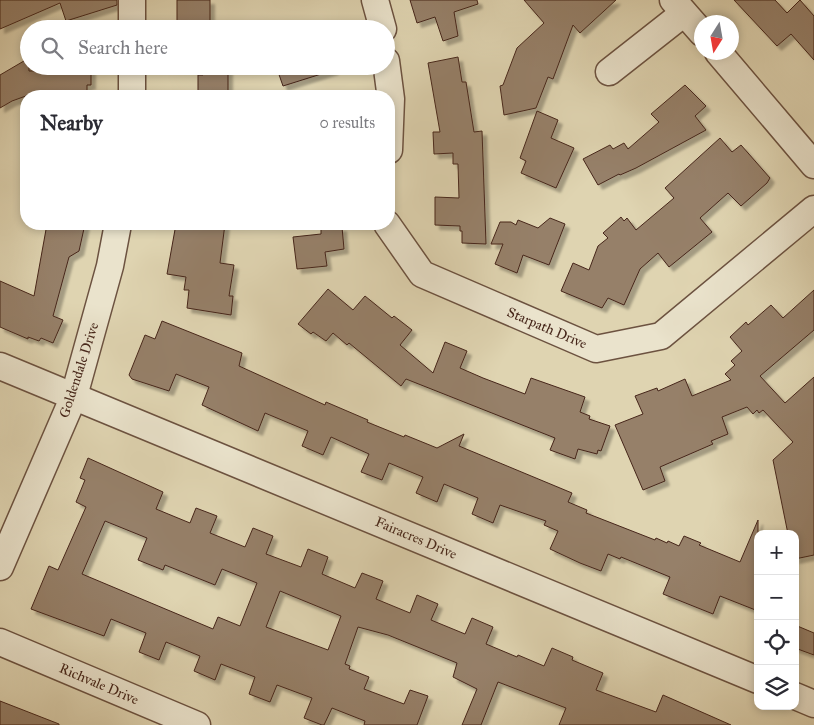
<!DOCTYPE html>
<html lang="en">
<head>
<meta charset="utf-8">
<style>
  body { margin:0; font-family:"IM FELL Great Primer",serif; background:#f2f2f3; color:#2b2b33 }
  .controls { position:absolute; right:15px; bottom:15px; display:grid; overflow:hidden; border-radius:10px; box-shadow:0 2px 8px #0003 }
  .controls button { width:45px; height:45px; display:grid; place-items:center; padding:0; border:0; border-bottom:1px solid #e1e1e2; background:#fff; color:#2b2b33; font:25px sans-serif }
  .compass { position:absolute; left:694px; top:15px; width:45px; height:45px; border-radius:50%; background:#fff; box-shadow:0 2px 8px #0003; rotate:191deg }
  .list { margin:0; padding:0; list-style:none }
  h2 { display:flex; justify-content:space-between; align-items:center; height:65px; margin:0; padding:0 20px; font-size:21px }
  h2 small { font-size:16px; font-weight:400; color:#7c7c81 }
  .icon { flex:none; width:28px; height:28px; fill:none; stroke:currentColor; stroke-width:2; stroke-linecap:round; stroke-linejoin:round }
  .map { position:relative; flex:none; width:814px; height:725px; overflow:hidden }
  .search { position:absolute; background:#fff; box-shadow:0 2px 8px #0003; left:20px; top:20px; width:375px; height:55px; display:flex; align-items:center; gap:12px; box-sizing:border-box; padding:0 18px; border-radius:28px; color:#7c7c81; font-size:19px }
  .panel { position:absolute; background:#fff; box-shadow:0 2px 8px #0003; left:20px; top:90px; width:375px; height:140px; border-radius:20px }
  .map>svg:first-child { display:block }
</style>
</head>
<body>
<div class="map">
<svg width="814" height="725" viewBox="0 0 814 725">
  <defs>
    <filter id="shadow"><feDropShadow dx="4.5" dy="4.5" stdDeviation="1" flood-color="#0004"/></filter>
  </defs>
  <rect width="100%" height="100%" fill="#dfd4b1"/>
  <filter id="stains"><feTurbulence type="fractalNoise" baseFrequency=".004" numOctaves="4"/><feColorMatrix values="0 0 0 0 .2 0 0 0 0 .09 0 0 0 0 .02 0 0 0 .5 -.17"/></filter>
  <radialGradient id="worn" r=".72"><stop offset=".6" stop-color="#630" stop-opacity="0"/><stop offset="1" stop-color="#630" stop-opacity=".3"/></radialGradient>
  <!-- building -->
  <g fill="#968069" stroke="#46261a" fill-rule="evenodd" filter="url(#shadow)">
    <polygon points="0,0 117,0 117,5 66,21 60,3 0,29"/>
    <rect x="177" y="0" width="33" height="29"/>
    <polygon points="410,0 477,0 478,4 454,12 458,36 443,41 435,17 417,23"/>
    <polygon points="524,0 616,0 580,33 573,25 553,79 548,77 536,108 504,115 500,86 503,85 517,48 544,23"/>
    <polygon points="734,0 775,0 787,13 800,0 814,16 814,60 791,34 777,46"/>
    <polygon points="458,57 462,82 466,82 474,132 482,131 486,244 462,243 462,231 460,231 460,226 435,225 435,197 459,198 458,164 453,164 453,153 434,154 433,132 440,132 428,63"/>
    <polygon points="29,58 29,71 62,70 62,66 91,66 91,85 87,85 87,96 37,96 37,92 12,101 0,108 0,75"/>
    <polygon points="203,66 228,66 228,96 198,96 198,75 203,75"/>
    <polygon points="276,66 333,66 334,70 283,86"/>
    <polygon points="685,85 706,106 695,116 706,130 636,168 620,175 619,174 598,185 583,159 610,145 613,149 624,143 628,149 659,122 651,114"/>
    <polygon points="537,111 558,120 551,138 574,148 556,188 521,173 526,161 520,158"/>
    <polygon points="720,138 732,152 741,145 770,178 767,183 741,206 728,193 700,218 712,232 669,267 658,253 640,269 624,305 608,298 602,308 561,291 573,263 589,270 598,246 608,238 603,233 621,217 624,221 627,218 636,230 674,198 665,188"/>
    <polygon points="550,218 565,224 549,265 523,255 517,273 495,264 503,244 491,244 500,222 511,222 516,225 518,220 538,228"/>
    <polygon points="47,224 85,224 79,251 69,257 53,316 63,320 53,343 41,338 39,341 28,337 28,339 0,327 0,281 34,296"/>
    <polygon points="176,224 225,224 220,263 234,265 229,296 233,296 231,315 187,308 189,290 184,290 186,277 167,274"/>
    <polygon points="342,227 344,249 325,252 327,266 297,269 293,237 321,234 321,229"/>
    <polygon points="328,289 353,310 365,296 392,318 394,316 412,330 400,345 433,373 445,342 467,351 460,368 483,378 525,394 531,378 585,397 580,412 590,416 589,419 610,426 601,451 598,450 597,454 578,449 575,459 550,450 555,438 406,379 401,386 349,343 347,345 333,333 326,341 313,332 311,334 298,324"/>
    <polygon points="814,290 814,330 760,376 785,403 814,377 814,555 795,559 795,534 788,534 773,460 793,442 763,410 759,413 757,410 753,414 747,407 722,417 728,434 711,441 713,444 660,467 665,481 643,490 615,425 643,414 635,396 657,388 658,391 685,379 692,396 731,380 725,374 735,365 731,361 742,351 730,337 746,322 748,325 771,305 783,318"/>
    <polygon points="162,321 242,353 239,366 325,405 326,402 368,420 367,422 404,437 405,435 437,448 464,434 459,446 572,493 568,502 587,510 586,513 655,540 656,538 667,543 668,541 679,546 684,536 701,543 699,545 740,562 758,520 758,611 720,596 713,614 663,594 670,577 621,557 620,559 608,554 601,571 580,563 550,549 558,531 544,525 546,521 500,505 493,523 472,514 478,498 444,484 437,502 416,493 423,477 389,463 382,480 361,472 369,454 331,437 323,455 302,446 308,431 265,413 258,431 202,405 209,387 176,374 169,391 132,379 129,375 145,335 155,339"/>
    <path d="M88 458 163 492 156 509 190 523 196 508 217 516 210 533 245 547 253 528 273 536 266 554 301 567 308 549 328 557 322 574 355 588 362 573 383 581 376 599 410 613 417 595 438 604 431 620 465 634 472 618 493 627 486 644 517 657 518 655 544 666 552 648 573 657 572 660 603 673 596 690 656 712 663 695 731 725H559L566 708 498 682 481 725H462L477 689 453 677 457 663 388 635 358 627 345 664 350 666 349 669 369 677 364 689 404 704 410 690 428 696 417 725H364L365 721 332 708 324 725H322L304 718 312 698 277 685 270 702 249 694 255 677 221 664 215 680 194 671 200 656 166 642 159 660 139 652 146 633 111 619 104 636 31 609 49 566 58 570 86 507 76 502 85 480 80 478ZM105 521 147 538 138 560 163 570 165 565 215 585 222 569 257 583 240 626 218 617 213 629 82 574ZM280 591 341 616 328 650 266 627Z"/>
    <polygon points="795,625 814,633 814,655 795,648"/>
    <polygon points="0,701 59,724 59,725 0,725"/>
  </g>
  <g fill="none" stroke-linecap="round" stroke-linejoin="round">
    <defs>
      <g id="minor">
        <polyline points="132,0 132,29"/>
        <polyline points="375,0 383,29"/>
        <polyline points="673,0 702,33"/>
        <polyline points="718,52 814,165"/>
        <polyline points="386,61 391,99 389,150"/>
        <polyline points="132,66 132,96"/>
        <polyline points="609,72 684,13"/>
        <polyline points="387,224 422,274 596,349 661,336 814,209"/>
        <polyline points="0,366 758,680"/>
        <polyline points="0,567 74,396 110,266 118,224"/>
        <polyline points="0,642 197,725"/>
        <polyline points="795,696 814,704"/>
      </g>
    </defs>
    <!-- minor casing -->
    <use href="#minor" stroke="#6c5240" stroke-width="29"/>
    <!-- minor -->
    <use href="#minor" stroke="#eae3cc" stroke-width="26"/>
  </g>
  <g text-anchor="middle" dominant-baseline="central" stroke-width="4.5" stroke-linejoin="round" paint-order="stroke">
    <!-- street labels -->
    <g font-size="14" fill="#46261a" stroke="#eae3cc">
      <text transform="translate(547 328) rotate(23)">Starpath Drive</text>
      <text transform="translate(79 370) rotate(-72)">Goldendale Drive</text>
      <text transform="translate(416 538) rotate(23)">Fairacres Drive</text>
      <text transform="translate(99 684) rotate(23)">Richvale Drive</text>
    </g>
  </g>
  <rect width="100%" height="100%" filter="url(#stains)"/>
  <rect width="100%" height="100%" fill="url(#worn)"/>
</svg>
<div class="controls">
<button>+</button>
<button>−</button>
<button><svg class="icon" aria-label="locate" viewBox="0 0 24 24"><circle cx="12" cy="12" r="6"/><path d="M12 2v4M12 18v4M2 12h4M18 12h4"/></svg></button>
<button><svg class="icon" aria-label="layers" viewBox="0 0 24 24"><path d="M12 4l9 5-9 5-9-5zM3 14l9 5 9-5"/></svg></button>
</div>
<svg class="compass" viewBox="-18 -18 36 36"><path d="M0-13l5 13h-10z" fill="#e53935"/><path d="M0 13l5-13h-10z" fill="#7c7c81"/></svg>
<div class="search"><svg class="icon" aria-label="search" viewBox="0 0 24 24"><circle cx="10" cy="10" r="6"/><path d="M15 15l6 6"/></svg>Search here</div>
<section class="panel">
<h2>Nearby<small>0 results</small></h2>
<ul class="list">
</ul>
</section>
</div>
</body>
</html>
